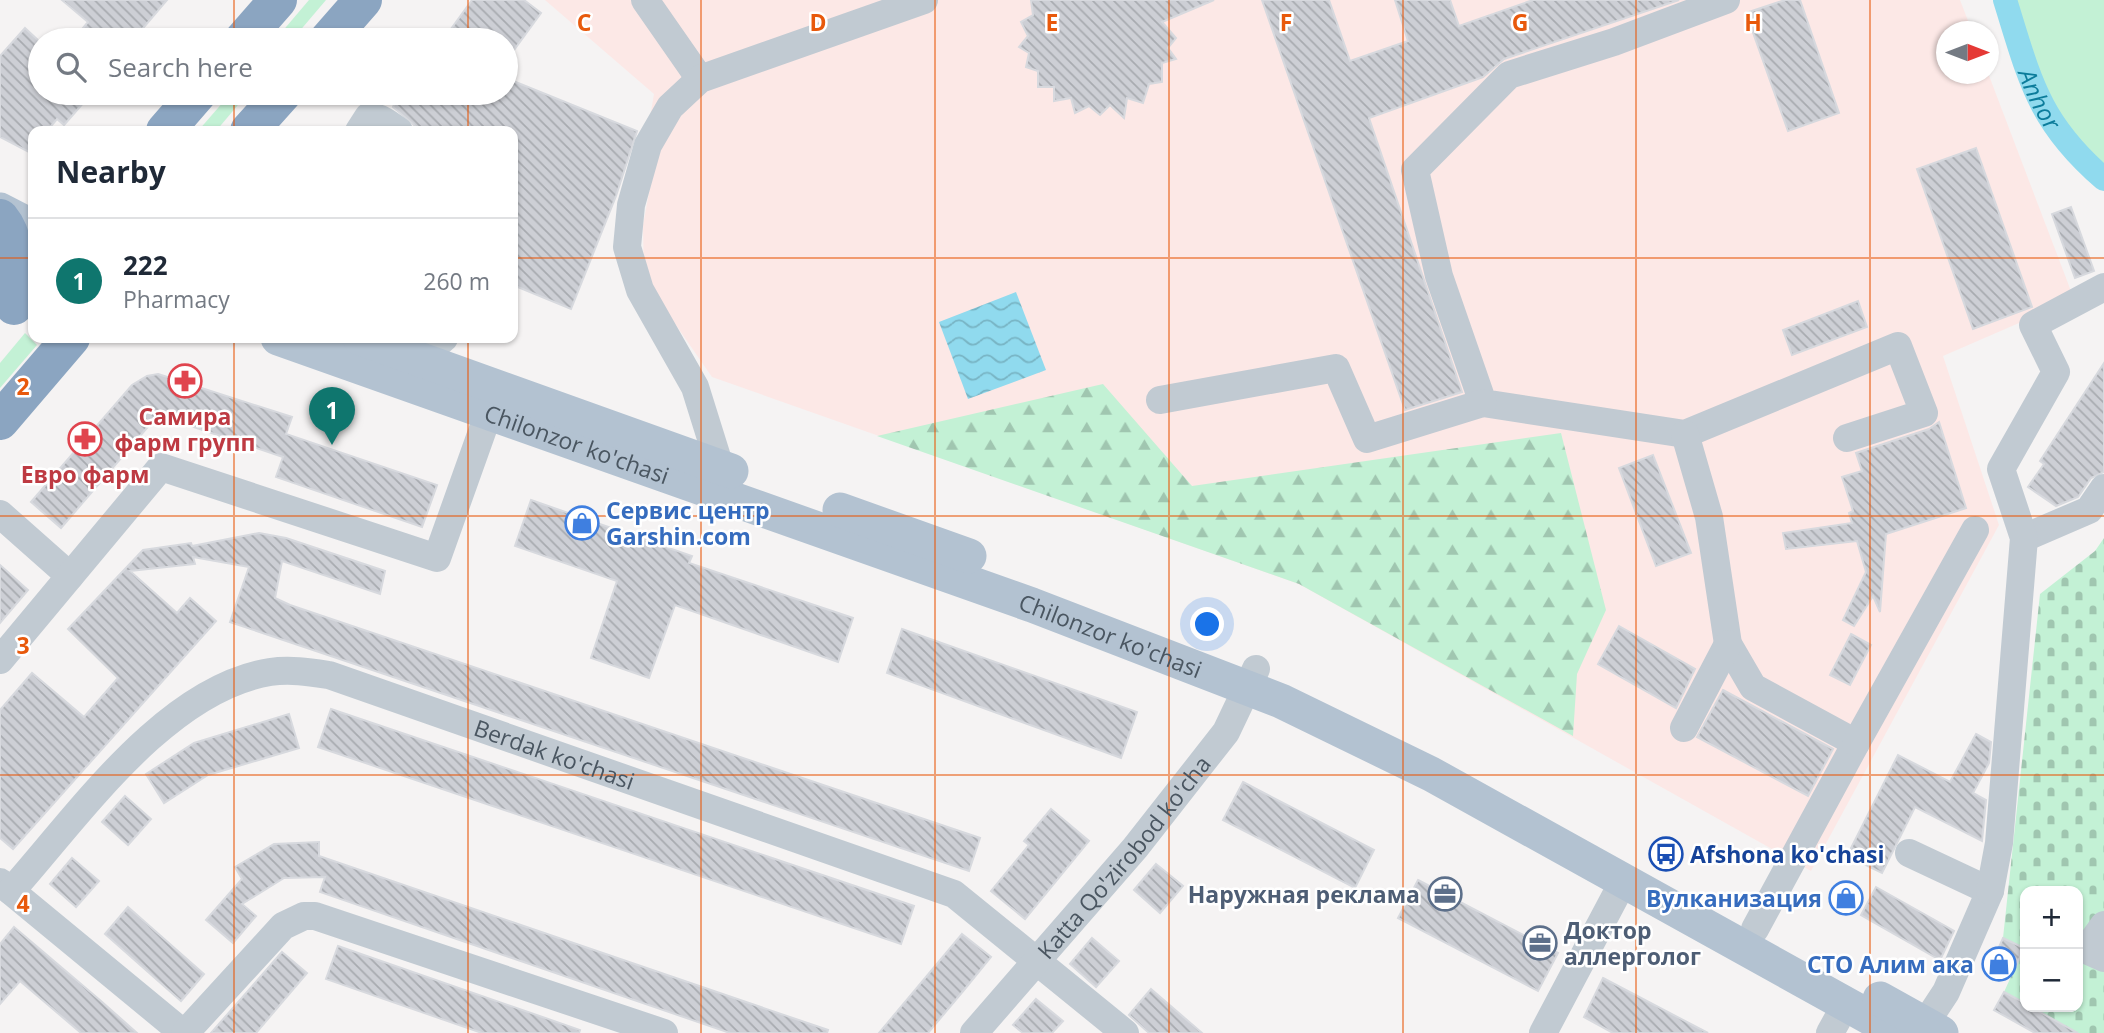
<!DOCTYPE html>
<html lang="en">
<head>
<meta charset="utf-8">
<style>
  body { margin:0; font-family:"Open Sans",sans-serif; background:#f2f2f3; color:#1f2937 }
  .controls { position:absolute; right:21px; bottom:21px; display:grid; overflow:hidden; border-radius:14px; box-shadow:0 2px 5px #0004 }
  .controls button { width:63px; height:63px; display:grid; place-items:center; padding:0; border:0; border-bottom:2px solid #e0e1e3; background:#fff; color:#1f2937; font:35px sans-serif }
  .compass { position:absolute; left:1936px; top:21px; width:63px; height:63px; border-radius:50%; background:#fff; box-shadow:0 2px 5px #0004; rotate:90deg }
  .you { position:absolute; left:1208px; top:625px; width:24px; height:24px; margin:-18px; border:5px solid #fff; border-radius:50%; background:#1a73e8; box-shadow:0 0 0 10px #1a73e833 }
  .badge { display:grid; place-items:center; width:46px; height:46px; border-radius:50%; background:#0f766e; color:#fff; font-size:23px; font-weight:700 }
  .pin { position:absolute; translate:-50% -58px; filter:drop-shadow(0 2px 4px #0008) }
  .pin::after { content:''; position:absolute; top:37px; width:24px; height:21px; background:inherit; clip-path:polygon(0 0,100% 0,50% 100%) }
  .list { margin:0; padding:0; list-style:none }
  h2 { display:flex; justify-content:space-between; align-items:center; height:91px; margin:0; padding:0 28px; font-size:30px }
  h2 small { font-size:23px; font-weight:400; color:#747a83 }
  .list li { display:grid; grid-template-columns:46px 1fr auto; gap:21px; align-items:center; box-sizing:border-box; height:126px; padding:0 28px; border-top:2px solid #e0e1e3 }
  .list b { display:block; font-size:26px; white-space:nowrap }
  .list p { margin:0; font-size:23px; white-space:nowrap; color:#747a83 }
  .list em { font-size:23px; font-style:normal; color:#747a83 }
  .icon { flex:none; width:38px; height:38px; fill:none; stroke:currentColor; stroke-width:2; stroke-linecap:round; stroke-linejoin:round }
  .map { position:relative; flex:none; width:2104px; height:1033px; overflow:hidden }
  .search { position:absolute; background:#fff; box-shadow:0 2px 5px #0004; left:28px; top:28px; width:490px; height:77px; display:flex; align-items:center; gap:18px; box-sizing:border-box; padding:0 24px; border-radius:38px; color:#747a83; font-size:26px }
  .panel { position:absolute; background:#fff; box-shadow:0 2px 5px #0004; left:28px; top:126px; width:490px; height:217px; border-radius:14px }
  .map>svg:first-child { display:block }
</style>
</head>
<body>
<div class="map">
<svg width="2104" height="1033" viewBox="0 0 2104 1033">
  <defs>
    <pattern id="forest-firs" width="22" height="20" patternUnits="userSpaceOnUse" patternTransform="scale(1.75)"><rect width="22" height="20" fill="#c3f1d5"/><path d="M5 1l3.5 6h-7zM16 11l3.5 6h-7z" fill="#a0c6b0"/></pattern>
    <pattern id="cemetery-stones" width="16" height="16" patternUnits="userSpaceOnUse" patternTransform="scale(1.75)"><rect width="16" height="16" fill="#c3f1d5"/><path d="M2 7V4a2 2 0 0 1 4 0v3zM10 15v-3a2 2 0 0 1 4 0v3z" fill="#a0c6b0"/></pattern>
    <pattern id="water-waves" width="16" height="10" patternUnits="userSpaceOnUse" patternTransform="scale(1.75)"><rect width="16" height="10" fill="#90daee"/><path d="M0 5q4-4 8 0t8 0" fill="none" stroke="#78b4c4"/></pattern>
    <pattern id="building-back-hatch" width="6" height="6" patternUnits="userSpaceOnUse" patternTransform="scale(1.75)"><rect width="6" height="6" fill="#cdcfd5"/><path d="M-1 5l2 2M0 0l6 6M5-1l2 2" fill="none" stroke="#a8abb0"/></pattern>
  </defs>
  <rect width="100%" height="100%" fill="#f5f3f3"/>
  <!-- medical -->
  <polygon fill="#fce8e6" points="545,0 1960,0 1972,31 1946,32 1946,74 1988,73 2074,299 1943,356 1999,525 1811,871 1299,584 712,377 644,279 643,225 651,182 640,176 654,94"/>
  <!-- grass -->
  <g fill="#c3f1d5">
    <polygon points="309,0 326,0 292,40 275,40"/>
    <path d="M2005 0H2104V179C2038 122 2030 79 2005 0Z"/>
    <polygon points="231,93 248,93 216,131 198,131"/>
    <polygon points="25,333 37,345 0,388 0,363"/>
  </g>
  <!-- forest -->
  <polygon fill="url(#forest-firs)" points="1103,384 1192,486 1561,433 1606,610 1577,674 1573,736 1299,584 877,436"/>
  <!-- cemetery -->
  <polygon fill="url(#cemetery-stones)" points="2104,538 2104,1033 2078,1033 2031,1007 2078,1007 2078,891 2025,891 2025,1003 2004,992 2024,948 2003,938 2040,594 2095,551"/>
  <!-- water -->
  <polygon fill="url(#water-waves)" points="1016,292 1046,370 968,399 939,322"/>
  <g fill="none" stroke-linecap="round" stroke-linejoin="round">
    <!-- canal -->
    <path stroke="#90daee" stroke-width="24" id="s1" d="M2005 0C2030 80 2038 122 2104 179"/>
  </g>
  <!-- building -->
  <g fill="url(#building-back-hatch)" stroke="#d7d9de" stroke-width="2">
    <polygon points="62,0 167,0 133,40 73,40 88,22"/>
    <polygon points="472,0 524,0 541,13 506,61 506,40 443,40"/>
    <polygon points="1031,0 1214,0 1162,22 1176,38 1168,48 1176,59 1162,63 1162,82 1149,84 1143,103 1127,98 1124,118 1110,105 1100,115 1089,106 1075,113 1071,98 1054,101 1054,87 1038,87 1038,71 1026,67 1029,53 1019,47 1028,36 1021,22 1033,15"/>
    <polygon points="1262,0 1329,0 1350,61 1408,41 1395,0 1450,0 1459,26 1533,0 1679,0 1504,59 1483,77 1369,118 1462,392 1405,410"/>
    <polygon points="1785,0 1800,0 1839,113 1788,131 1746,13"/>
    <polygon points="25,28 40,42 40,93 92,93 64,125 57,119 47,131 33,131 33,154 0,137 0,56"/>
    <polygon points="506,78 637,131 616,196 571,309 513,285 513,131 421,131 393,107 399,93 506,93"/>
    <polygon points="1976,148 2032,307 1973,329 1917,169"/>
    <polygon points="2071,207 2094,271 2075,278 2052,214"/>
    <polygon points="1858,301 1867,327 1792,355 1783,330"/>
    <polygon points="2104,363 2104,472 2091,478 2078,497 2056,506 2028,487 2044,464 2040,461"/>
    <polygon points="158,374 292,417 286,434 437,485 422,527 276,477 283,457 158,415 61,528 31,502 132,385 147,376"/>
    <polygon points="1939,422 1966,508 1886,534 1880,612 1873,596 1854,626 1843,620 1866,572 1857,541 1786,549 1783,533 1852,523 1849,513 1853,511 1842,477 1862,471 1856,453 1929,429"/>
    <polygon points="1653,455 1691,553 1656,566 1619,468"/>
    <polygon points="531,500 692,556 689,563 853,618 838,662 675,605 649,678 591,658 617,581 515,546"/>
    <polygon points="259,533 286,538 385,571 380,594 282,561 275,598 290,605 980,838 969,871 230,622 249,567 193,557 195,564 130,571 177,613 190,598 216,621 13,849 0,838 0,710 32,673 84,717 118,678 68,629 143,550 191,543 192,546"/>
    <polygon points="0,565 28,590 0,623"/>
    <polygon points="1619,626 1695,669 1676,708 1598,664"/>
    <polygon points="902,629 1137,712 1121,758 887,673"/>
    <polygon points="1851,634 1871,645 1850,685 1830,675"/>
    <polygon points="1723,690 1833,749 1808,796 1697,737"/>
    <polygon points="331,709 914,906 901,944 318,747"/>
    <polygon points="289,714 299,748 208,775 164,803 146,774 194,743"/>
    <polygon points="1976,734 1991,742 1989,763 1973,793 1986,800 1982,841 1915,807 1882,873 1847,856 1898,755 1950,782"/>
    <polygon points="1243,782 1374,850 1355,888 1223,820"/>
    <polygon points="125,796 151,819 128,845 102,822"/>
    <polygon points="1051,809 1089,841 1025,919 991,891 1029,845 1024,841"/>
    <polygon points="319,842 319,856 828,1030 827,1033 730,1033 320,892 325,877 284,878 242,904 256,916 233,943 206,920 242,879 235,867 274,844"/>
    <polygon points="72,858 99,881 76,907 50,884"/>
    <polygon points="1156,864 1183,886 1160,913 1134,890"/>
    <polygon points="1418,880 1558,953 1538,991 1398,918"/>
    <polygon points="1876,887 1954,931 1940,960 1861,915"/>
    <polygon points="128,907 204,974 181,1001 105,934"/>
    <polygon points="14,927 101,1001 137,1033 81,1033 20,981 0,1004 0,944"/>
    <polygon points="962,934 991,957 964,990 928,1033 879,1033"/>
    <polygon points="1092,938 1119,961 1096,987 1070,964"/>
    <polygon points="2003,938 2024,948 2012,975 1991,965"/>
    <polygon points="338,946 580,1030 579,1033 482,1033 326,979"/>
    <polygon points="282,952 307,973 256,1033 211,1033"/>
    <polygon points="1603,978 1708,1033 1613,1033 1584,1017"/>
    <polygon points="1151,989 1202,1033 1149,1033 1129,1015"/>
    <polygon points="2004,992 2025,1003 2025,1007 2031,1007 2078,1033 2035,1033 1994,1010"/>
    <polygon points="1036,999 1063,1021 1052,1033 1023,1033 1013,1025"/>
  </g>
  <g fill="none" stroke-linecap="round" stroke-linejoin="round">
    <!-- minor -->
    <g stroke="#c1cad2" stroke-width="28">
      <polyline points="645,0 700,79"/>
      <polyline points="1726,0 1614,42 1509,75 1415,170 1439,276 1483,403 1685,434 1898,346 1924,413 1847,438"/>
      <path d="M359 131 368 117C381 116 388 124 399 131"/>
      <polyline points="420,359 444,338"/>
      <polyline points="1160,400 1336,368 1367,439 1483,403"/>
      <polyline points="1685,434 1709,517 1728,644 1753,687 1856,743 1755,929"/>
      <polyline points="720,467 695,387 640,290 627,247 631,205 648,145 670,107 700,79 924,0"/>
      <polyline points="0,514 70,576"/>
      <polyline points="2024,538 2089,510 2104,488"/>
      <polyline points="0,660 161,467 437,558 489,412"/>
      <polyline points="1684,728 1728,644"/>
      <polyline points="1856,743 1975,530"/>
      <polyline points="1909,853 1990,891 1946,992 1925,1024"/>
      <polyline points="0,882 183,1033"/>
      <path id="s2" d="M11 891C78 816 165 689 270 672 290 669 309 672 329 675L954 894 1125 1033"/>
      <polyline points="1990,891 1999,843 2024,538 2001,469 2056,372 2033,325 2104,287"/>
      <polyline points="2104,925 2086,950 2104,958"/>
      <polyline points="185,1033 283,926 304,916 315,916 664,1033"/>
      <path id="s3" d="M974 1033 1135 848 1226 732 1256 669"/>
      <polyline points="1543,1033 1624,880"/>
      <polyline points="1830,1033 1846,1004"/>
    </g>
    <!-- major -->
    <g stroke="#b3c2d1" stroke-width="35">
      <polyline points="0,210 33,227"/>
      <path id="s4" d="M278 338 1032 605 1281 701 1431 774 1898 1033"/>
      <polyline points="360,338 731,471"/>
      <polyline points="840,510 969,556"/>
      <polyline points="1880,999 1941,1033"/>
    </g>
    <!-- highway -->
    <g stroke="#8ba5c1" stroke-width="38">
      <polyline points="243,40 278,0"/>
      <polyline points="328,40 363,0"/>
      <polyline points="165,131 198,93"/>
      <polyline points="249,131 283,93"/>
      <path d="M0 218C20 242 14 276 14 306"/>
      <polyline points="0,421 71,338"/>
    </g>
  </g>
  <!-- grid -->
  <path fill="none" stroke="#e8590c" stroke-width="2" stroke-opacity="0.55" d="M234 0V40M468 0V40M701 0V1033M935 0V1033M1169 0V1033M1403 0V1033M1636 0V1033M1870 0V1033M234 93V131M468 93V131M0 258H33M513 258H2104M234 338V1033M468 338V1033M0 516H2104M0 775H2104"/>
  <!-- icons -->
  <defs>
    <symbol id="pharmacy-ring" viewBox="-11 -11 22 22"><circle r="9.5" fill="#fff" stroke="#e0444e" stroke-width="1.5"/><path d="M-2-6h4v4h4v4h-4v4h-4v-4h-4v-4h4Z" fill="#e0444e"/></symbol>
    <symbol id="shop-ring" viewBox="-11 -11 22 22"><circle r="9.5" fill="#fff" stroke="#3f7fe0" stroke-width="1.5"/><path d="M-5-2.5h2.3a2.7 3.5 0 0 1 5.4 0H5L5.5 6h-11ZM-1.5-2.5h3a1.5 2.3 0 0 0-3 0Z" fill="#3f7fe0"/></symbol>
    <symbol id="bus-ring" viewBox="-11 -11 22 22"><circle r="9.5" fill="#fff" stroke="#1a4fb4" stroke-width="1.5"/><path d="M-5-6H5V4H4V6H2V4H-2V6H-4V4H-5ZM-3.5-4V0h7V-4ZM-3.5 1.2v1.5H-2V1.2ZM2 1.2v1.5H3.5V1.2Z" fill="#1a4fb4"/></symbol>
    <symbol id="office-ring" viewBox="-11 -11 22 22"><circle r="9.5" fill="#fff" stroke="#5c6f8a" stroke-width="1.5"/><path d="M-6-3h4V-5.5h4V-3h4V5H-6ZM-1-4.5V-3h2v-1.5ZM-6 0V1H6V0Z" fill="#5c6f8a"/></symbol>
  </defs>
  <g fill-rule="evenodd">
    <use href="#pharmacy-ring" x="166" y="362" width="38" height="38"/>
    <use href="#pharmacy-ring" x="66" y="420" width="38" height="38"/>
    <use href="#shop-ring" x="563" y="504" width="38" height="38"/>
    <use href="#bus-ring" x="1647" y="835" width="38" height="38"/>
    <use href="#office-ring" x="1426" y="875" width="38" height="38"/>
    <use href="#shop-ring" x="1827" y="879" width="38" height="38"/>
    <use href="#office-ring" x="1521" y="924" width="38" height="38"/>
    <use href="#shop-ring" x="1980" y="945" width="38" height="38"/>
  </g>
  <g text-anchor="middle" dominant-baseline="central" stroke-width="5" stroke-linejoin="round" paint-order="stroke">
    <!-- health labels -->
    <g font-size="23" font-weight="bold" fill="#be3a42" stroke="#fff">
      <text x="185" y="416">Самира<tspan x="185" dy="26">фарм групп</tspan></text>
      <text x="85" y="474">Евро фарм</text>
    </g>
    <!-- street labels -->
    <g font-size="23" fill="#4a5661" stroke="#fff">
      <text stroke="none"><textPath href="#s4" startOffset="317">Chilonzor ko'chasi</textPath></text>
      <text stroke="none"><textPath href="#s4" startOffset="884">Chilonzor ko'chasi</textPath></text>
      <text stroke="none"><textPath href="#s2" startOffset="644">Berdak ko'chasi</textPath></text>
      <text stroke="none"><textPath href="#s3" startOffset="231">Katta Qo'zirobod ko'cha</textPath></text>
    </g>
    <!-- shop labels -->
    <g font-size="23" font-weight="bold" fill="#366cbe" stroke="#fff" text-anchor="end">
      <text x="606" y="510" text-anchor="start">Сервис центр<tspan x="606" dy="26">Garshin.com</tspan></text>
      <text x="1822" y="898">Вулканизация</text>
      <text x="1974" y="964">СТО Алим ака</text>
    </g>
    <!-- transit labels -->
    <g font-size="23" font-weight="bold" fill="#164399" stroke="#fff" text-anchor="start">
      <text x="1690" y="854">Afshona ko'chasi</text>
    </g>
    <!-- service labels -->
    <g font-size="23" font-weight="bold" fill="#4e5e75" stroke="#fff" text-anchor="end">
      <text x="1420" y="894">Наружная реклама</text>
      <text x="1564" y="930" text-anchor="start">Доктор<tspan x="1564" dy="26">аллерголог</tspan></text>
    </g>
    <!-- water labels -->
    <g font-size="24" font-style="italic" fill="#0c7c9b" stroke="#fff">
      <text stroke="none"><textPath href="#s1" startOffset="105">Anhor</textPath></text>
    </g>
  </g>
  <g font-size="23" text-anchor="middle" font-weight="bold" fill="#e8590c" stroke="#fff" stroke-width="5" stroke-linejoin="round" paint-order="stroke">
    <text x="584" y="31">C</text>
    <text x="818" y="31">D</text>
    <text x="1052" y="31">E</text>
    <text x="1286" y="31">F</text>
    <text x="1520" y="31">G</text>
    <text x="1753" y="31">H</text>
    <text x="23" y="395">2</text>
    <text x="23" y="654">3</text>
    <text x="23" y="912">4</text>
  </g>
</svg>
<div class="controls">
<button>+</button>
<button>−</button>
</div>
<svg class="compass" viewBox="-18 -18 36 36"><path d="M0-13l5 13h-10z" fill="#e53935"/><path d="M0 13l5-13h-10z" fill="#747a83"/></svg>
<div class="you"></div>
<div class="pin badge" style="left:332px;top:445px">1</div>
<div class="search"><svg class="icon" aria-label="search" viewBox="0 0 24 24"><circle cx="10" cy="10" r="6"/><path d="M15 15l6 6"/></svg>Search here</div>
<section class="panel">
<h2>Nearby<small></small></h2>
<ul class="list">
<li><span class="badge">1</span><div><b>222</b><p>Pharmacy</p></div><em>260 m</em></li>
</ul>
</section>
</div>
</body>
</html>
